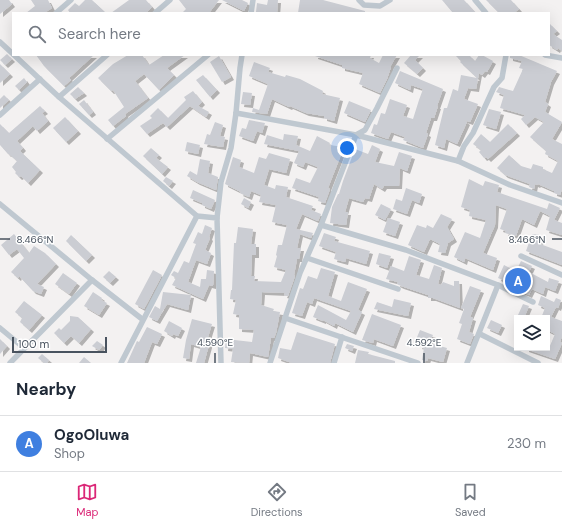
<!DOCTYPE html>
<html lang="en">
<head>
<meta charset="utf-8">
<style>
  body { margin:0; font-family:"DM Sans",sans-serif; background:#f6f6f7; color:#1f2937 }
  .controls { position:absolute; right:12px; bottom:12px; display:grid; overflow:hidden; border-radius:0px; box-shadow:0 4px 16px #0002 }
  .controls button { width:36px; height:36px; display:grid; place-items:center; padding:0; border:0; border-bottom:1px solid #e0e1e3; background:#fff; color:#1f2937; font:20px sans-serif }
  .scale { position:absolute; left:12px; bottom:10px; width:95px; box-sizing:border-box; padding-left:4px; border:2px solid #49535f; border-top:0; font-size:11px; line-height:14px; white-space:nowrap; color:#49535f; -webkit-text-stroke:3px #fff; paint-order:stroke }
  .you { position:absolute; left:347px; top:148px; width:14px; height:14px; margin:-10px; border:3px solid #fff; border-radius:50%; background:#1a73e8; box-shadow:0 0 0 6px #1a73e833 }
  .badge { display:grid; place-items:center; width:26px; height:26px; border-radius:50%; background:#db2777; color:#fff; font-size:13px; font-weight:700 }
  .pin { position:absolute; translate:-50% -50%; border:2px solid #fff; box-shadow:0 1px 4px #0006 }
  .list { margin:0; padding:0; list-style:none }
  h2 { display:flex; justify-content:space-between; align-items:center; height:52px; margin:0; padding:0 16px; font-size:17px }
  h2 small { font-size:13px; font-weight:400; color:#747a83 }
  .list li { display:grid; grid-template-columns:26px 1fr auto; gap:12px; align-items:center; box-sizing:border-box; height:56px; padding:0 16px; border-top:1px solid #e0e1e3 }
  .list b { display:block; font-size:15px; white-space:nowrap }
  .list p { margin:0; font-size:13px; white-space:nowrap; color:#747a83 }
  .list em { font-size:13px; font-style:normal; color:#747a83 }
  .icon { flex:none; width:22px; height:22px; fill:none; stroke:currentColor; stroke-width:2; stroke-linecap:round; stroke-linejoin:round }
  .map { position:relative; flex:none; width:562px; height:363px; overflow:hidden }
  .search { position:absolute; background:#fff; box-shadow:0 4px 16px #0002; left:12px; right:12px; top:12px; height:44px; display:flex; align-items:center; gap:10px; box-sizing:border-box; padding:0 14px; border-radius:0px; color:#747a83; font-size:15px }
  .sheet { height:108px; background:#fff }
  nav { display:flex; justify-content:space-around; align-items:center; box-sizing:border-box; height:56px; border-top:1px solid #e0e1e3; background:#fff; font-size:11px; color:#747a83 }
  nav a { display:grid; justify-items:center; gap:2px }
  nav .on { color:#db2777 }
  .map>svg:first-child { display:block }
</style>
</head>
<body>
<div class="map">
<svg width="562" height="363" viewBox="0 0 562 363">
  <defs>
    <filter id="shadow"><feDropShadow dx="3" dy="3" stdDeviation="0" flood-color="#0004"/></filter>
  </defs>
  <rect width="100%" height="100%" fill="#f3f1f1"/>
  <!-- building -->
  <g fill="#cbcdd3" filter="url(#shadow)">
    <polygon points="0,0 9,0 12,4 0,14"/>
    <polygon points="31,0 48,0 52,8 44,13 26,13 35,6"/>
    <polygon points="85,0 92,0 106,13 70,13 68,10 75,3 79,6"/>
    <polygon points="129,0 146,0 152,7 146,13 111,13"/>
    <polygon points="179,0 219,0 209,13 182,13 186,9"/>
    <polygon points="222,0 242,0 248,3 244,11"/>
    <polygon points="268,0 278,0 277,13 256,12 257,3 267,5"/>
    <polygon points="300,0 323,0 365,11 365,13 298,13"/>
    <polygon points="442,0 464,0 476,13 453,13"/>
    <polygon points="486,0 511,0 519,9 514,13 499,13"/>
    <polygon points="549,23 557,31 553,34 562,40 562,51 558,48 557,50 549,45"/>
    <polygon points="7,54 12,59 5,65 0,60"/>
    <polygon points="36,55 94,55 69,78 71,80 64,86 44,66"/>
    <polygon points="128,55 142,55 149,65 164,55 185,55 167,68 174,75 159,90 144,74 135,81 148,98 125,114 126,116 113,126 108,120 124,107 113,90 111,91 98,78 113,64"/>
    <polygon points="315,55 371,55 370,58 379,63 383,55 397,55 390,67 391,67 387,79 380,93 359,84 363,73 342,68 342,65 315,56"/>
    <polygon points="411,55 420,55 415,60 423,68 417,74 404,63"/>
    <polygon points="455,55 469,55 475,61 479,55 482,55 493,61 487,72 485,71 482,75 479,73 476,89 468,88 464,99 478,104 470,122 464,120 467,122 457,144 446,139 444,148 435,145 444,108 447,108 453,89 458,91 461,75 477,78 460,62 461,61"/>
    <polygon points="510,55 519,55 557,71 551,82 545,102 548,104 545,112 562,122 552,139 562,144 562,189 560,195 554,193 554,191 538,184 537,185 535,184 534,189 529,187 530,184 505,175 497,168 509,155 521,166 531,169 533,164 543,167 543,169 552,173 558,161 545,154 546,151 530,137 544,122 535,117 526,125 521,119 525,115 500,108 504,95 496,92 498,89 499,87 513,91 523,69 519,68 522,61 510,58"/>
    <polygon points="219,56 231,77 222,82 210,62"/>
    <polygon points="254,62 270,68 268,72 285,77 286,75 300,79 323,91 322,94 340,98 334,121 324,118 324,116 306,113 290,106 289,107 272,99 267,114 252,112 253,108 259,110 268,84 249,76"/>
    <polygon points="0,64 10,74 0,83"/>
    <polygon points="400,71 443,89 437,106 438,106 434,118 431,118 426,133 428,134 423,148 403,140 405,137 391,132 388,139 371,133 374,124 377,125 381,113 385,114 390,99 407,105 403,116 413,119 419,100 423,89 411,85 410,90 395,83"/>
    <polygon points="203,75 217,90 210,97 196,80"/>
    <polygon points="24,78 27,82 19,90 15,86"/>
    <polygon points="78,87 84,93 75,99 70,94"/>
    <polygon points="193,91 202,102 198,106 209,112 206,117 190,106 167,127 163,123 147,134 140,126 152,118 150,116 158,108 168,118 186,100 184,97"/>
    <polygon points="243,92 252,93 250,105 241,104"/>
    <polygon points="4,95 9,100 0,108 0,99"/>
    <polygon points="84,100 93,112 89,115 79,104"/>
    <polygon points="349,101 371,110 365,122 344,113"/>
    <polygon points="40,106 45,111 42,113 48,121 37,131 33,126 17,141 23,148 20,151 40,170 28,183 21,176 19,177 15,173 16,172 12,167 17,161 9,154 8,154 0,145 0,124 9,133"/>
    <polygon points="489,109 501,112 496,129 483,125"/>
    <polygon points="65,117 78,131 66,142 53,128"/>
    <polygon points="249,120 265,123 262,133 257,131 253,141 239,136 242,128 246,129"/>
    <polygon points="215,122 223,125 220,136 225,137 223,147 204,144 207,134 210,135"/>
    <polygon points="508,124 517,133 488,159 486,157 484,158 479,152 481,150 473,144 481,134 490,142"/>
    <polygon points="284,134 298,136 296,145 310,151 317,136 330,143 329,145 344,147 328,188 330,189 325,203 318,201 319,197 292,188 296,178 310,183 318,167 305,162 303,167 294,163 299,151 264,144 267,135 283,140"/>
    <polygon points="187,142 200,145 198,154 185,151"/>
    <polygon points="372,145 380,149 375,162 394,166 399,152 412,156 407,171 400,168 399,186 384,186 382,189 374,184 369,199 365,198 363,202 349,198 345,212 348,212 346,225 330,223 332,207 338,194 339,194 343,181 355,149 368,154"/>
    <polygon points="151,148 159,155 156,158 168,167 162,174 143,156"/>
    <polygon points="269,153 290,159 286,173 269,169 264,185 275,189 276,185 288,187 286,197 313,206 311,210 321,214 318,221 302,214 296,229 313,233 311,238 300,234 297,248 301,248 299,259 297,259 294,275 295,276 288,296 284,295 285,293 262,292 261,305 274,309 273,311 280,312 276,333 274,338 271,338 268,357 250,353 249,363 231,362 233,349 225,348 226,339 252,342 254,330 239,329 239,315 233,314 236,300 230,299 231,290 232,290 234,243 236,243 238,227 253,229 251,244 256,244 256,255 252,255 251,276 255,276 254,281 281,282 286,270 274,267 277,256 276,255 278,245 282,245 287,225 272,222 276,205 259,202 261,195 251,191 249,197 240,193 241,192 225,184 233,157 241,160 239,167 254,173 259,157 266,159"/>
    <polygon points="200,159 210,161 208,173 218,177 216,190 197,182 187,176 190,171 197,175"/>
    <polygon points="166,177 173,181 169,186 163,181"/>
    <polygon points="469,179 483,186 485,181 499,185 497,192 547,209 549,203 560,208 554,220 562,223 562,235 546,230 550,216 540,211 534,225 522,219 516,236 505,233 506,231 500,229 507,209 496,205 495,225 483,253 497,258 493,270 465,258 464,262 454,257 465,232 480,238 486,220 469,216 470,210 461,207"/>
    <polygon points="406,188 422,194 419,203 412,200 407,214 393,209 396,199 402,201"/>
    <polygon points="193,190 215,200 211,209 202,205 202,203 190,198"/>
    <polygon points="244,198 251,202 248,208 241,204"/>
    <polygon points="381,204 391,209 385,220 375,215"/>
    <polygon points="441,214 452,219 447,227 454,239 448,243 445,253 438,252 440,244 430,239 424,252 408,245 417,225 426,228 427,225 433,228"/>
    <polygon points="388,218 400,222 395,236 383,232"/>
    <polygon points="205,225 212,228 209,237 210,238 205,250 211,253 207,264 196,260 188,282 200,287 201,279 206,279 207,270 214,271 213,286 209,285 203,299 172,285 176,278 171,275 174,271 178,273 184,261 189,263 196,244 193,243 198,232 202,234"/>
    <polygon points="324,233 336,237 334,241 370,251 366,264 346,258 345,262 334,259 336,252 319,246"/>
    <polygon points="14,234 29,253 34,246 45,253 56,264 37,284 44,287 41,294 33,291 19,276 18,278 11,272 24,258 17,249 9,255 1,245"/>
    <polygon points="532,234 541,235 540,244 562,252 562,265 526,251"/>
    <polygon points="71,235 92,255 86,261 66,241"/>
    <polygon points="379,253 391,256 387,268 376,264"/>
    <polygon points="409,256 421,260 416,275 429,279 434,265 442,268 438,284 441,285 443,282 454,286 454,281 459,281 460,308 433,298 428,298 428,295 401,286 397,284 398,282 386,279 391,266 404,271"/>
    <polygon points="521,261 532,266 529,272 548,282 549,278 559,281 555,291 545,287 543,294 532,289 529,295 520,291 522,288 498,278 504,265 516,271"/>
    <polygon points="321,268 335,272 328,296 341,301 348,282 367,289 358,310 362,312 353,332 335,323 334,326 323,320 323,321 313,317 318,305 346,320 351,311 314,298 312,304 307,302 302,316 292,313 300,288 303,289 308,276 317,279"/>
    <polygon points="153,270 162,275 144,309 135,304"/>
    <polygon points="109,271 116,277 110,283 103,277"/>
    <polygon points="63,273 77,283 69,294 55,284"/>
    <polygon points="470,286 481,290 470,317 473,318 469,332 474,334 470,344 457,339 462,324 459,323 464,309 461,308"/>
    <polygon points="93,292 102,298 101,300 107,303 99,315 84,306"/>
    <polygon points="163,292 191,295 188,310 167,304 157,321 149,317 155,306 160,309"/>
    <polygon points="541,296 554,302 556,298 561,300 558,308 556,307 551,317 562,321 562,336 560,342 562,343 555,359 526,349 526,348 549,348 555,334 547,330 547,318 541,318 545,308 538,305"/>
    <polygon points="394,299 411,303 408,316 374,309 377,302 392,307"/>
    <polygon points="24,301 42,315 29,330 20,322 22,318 15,312"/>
    <polygon points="523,304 529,306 524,318 518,315"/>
    <polygon points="372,314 401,325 393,346 374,339 373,343 362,340"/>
    <polygon points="70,316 78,317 91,329 79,343 71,336 64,343 54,333 59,328 61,330 70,321"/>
    <polygon points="192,319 212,324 208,337 211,338 204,363 196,363 201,347 191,344 189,359 183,358 186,340"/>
    <polygon points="491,320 502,325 498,333 487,328"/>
    <polygon points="169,321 182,328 178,336 173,334 172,336 164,331"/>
    <polygon points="147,327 162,334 157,344 152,342 144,363 127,363 137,341 139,342"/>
    <polygon points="420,330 433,335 429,343 447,348 443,362 428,358 427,361 422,360 424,348 419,346 420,344 415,342"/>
    <polygon points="297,332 335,344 330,363 292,363 278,358 280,348 291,350"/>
    <polygon points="0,339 7,346 0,354"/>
    <polygon points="97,341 103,345 99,350 92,346"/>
    <polygon points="347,344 354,346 352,351 345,348"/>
    <polygon points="358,350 369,352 368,354 395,361 395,363 355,363"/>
    <polygon points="42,354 49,360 47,363 44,363 38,358"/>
    <polygon points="84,357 91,363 79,363"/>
  </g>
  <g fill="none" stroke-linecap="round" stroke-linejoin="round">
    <!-- minor -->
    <g stroke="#bfc8d0" stroke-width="5.5">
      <polyline points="359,0 364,5 380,6 390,0"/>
      <polyline points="475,0 486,13"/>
      <polyline points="56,13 71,0"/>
      <polyline points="155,13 170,0"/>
      <polyline points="251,13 253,0"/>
      <polyline points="0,42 13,54"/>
      <polyline points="14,55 59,97 197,216 217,218 221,363"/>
      <polyline points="545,55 562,58"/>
      <polyline points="59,97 107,55"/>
      <polyline points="236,113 356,135 458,161 510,185 562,203"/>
      <polyline points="0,115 40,79"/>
      <polyline points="107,139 208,55"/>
      <polyline points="458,161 464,146 473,133 494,87 502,78 506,55"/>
      <polyline points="0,204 92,280 142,319"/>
      <polyline points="217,218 221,182 231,148 236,113 240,68 242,55"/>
      <polyline points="321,225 406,250 498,285 533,302"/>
      <polyline points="521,256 562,275"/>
      <polyline points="307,258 398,289"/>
      <polyline points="285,318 418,363"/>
      <polyline points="0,328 24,348"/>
      <polyline points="480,334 538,363"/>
      <polyline points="10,363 92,280"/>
      <polyline points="121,363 197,216"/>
      <polyline points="270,363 300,273 321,225 356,135 365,130 377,108 397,68"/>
      <polyline points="334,363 342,337"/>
      <polyline points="467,363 498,285"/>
    </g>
  </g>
  <!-- ticks -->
  <path fill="none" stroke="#49535f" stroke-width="1.5" d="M0 239H10M552 239H562M215 353V363M424 353V363"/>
  <g font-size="10" text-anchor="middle" fill="#49535f" stroke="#fff" stroke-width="3" stroke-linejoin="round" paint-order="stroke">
    <text x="35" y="243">8.466°N</text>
    <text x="527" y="243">8.466°N</text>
    <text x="215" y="346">4.590°E</text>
    <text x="424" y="346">4.592°E</text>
  </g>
</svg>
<div class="controls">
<button><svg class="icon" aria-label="layers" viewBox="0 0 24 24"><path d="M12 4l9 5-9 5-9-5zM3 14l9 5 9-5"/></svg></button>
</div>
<div class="scale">100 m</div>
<div class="you"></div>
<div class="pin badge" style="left:518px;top:281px;background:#3f7fe0">A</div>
<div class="search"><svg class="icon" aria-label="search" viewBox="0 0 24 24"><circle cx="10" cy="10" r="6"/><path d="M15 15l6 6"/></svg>Search here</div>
</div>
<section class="sheet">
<h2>Nearby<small></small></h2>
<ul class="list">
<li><span class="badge" style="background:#3f7fe0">A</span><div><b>OgoOluwa</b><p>Shop</p></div><em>230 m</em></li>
</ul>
</section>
<nav>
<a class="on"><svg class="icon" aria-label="map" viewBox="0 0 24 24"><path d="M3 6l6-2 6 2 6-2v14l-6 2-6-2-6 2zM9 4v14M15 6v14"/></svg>Map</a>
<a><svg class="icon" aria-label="directions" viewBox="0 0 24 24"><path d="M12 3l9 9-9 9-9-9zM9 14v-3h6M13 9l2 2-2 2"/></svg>Directions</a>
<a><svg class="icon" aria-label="saved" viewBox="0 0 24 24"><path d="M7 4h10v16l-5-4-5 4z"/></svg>Saved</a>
</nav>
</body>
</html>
